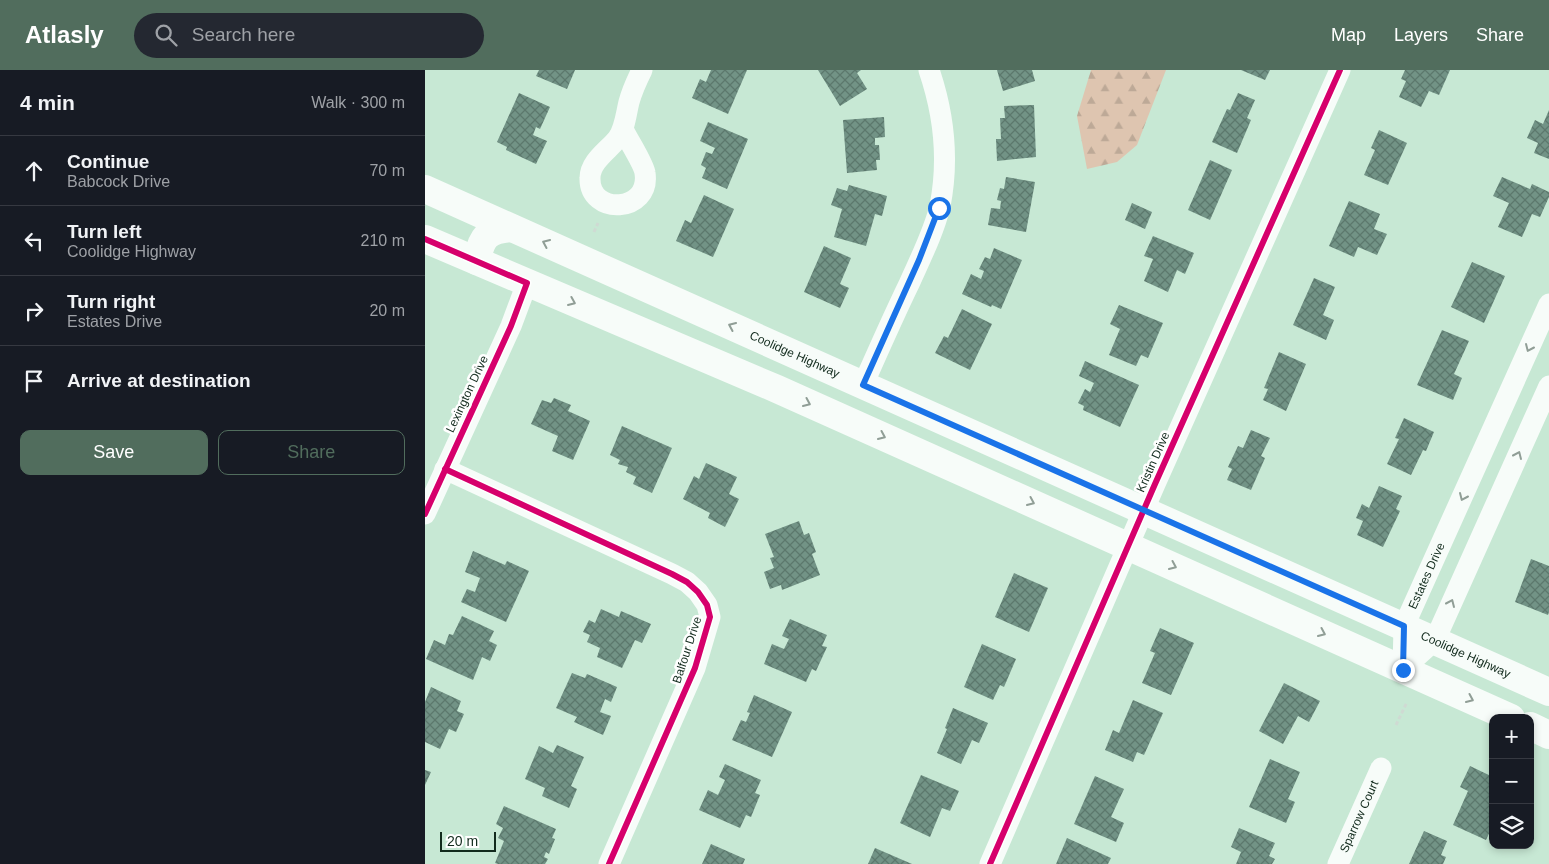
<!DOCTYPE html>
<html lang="en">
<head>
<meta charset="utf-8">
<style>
  body { margin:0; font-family:Arial,sans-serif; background:#242831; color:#f1f3f6 }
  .controls { position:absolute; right:15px; bottom:15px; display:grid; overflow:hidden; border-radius:10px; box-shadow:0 2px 8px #0003 }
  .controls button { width:45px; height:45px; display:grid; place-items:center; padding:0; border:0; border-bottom:1px solid #363941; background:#171b24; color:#f1f3f6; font:25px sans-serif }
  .scale { position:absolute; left:15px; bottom:12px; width:56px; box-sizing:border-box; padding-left:5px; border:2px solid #122b1d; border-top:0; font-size:14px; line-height:18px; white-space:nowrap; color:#122b1d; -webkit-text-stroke:4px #fff; paint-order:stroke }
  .stop { position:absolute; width:15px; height:15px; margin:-11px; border:4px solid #1a73e8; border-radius:50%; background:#fff }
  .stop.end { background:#1a73e8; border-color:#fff; box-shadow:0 1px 5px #0008 }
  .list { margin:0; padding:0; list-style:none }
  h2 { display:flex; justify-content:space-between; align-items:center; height:65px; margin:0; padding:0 20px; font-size:21px }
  h2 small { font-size:16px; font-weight:400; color:#9ea1a6 }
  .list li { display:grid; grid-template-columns:32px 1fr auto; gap:15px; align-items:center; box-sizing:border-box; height:70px; padding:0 20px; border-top:1px solid #363941 }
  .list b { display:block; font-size:19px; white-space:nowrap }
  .list p { margin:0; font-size:16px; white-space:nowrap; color:#9ea1a6 }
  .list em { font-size:16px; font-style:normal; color:#9ea1a6 }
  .actions { display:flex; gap:10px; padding:15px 20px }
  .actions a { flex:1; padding:11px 0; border:1px solid #516d5d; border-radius:10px; text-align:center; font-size:18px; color:#516d5d }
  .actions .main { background:#516d5d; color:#fff }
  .icon { flex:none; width:28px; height:28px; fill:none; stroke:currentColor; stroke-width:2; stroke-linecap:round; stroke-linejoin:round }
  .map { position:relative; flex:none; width:1124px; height:794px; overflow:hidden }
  header { display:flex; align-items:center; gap:30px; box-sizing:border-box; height:70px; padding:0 25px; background:#516d5d; color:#fff }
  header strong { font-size:24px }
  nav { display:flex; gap:28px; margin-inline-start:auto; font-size:18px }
  .search { width:350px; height:45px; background:#242831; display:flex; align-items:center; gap:12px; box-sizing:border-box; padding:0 18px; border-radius:28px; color:#9ea1a6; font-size:19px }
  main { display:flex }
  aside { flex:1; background:#171b24 }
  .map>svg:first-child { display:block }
</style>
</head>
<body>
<header>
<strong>Atlasly</strong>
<div class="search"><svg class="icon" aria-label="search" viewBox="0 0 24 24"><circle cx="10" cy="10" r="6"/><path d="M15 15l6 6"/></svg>Search here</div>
<nav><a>Map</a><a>Layers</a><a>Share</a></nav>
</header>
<main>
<aside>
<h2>4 min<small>Walk · 300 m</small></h2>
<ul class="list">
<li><svg class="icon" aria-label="ahead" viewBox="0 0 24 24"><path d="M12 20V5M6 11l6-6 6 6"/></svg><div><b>Continue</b><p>Babcock Drive</p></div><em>70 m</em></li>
<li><svg class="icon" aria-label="left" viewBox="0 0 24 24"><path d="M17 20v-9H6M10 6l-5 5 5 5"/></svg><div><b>Turn left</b><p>Coolidge Highway</p></div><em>210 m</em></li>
<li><svg class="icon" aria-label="right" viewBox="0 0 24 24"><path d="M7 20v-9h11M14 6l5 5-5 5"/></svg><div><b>Turn right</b><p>Estates Drive</p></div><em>20 m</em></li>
<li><svg class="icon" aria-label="arrive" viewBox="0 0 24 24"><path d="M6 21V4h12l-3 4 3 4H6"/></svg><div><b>Arrive at destination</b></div></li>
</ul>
<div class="actions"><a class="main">Save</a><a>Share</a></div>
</aside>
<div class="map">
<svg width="1124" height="794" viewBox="0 0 1124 794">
  <defs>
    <pattern id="forest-firs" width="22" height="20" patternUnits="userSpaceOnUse" patternTransform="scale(1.25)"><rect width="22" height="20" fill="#dec5b0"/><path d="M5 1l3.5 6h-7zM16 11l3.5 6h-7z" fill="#bda997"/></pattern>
    <pattern id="building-cross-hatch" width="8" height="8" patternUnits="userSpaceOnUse" patternTransform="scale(1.25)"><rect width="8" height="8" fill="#729386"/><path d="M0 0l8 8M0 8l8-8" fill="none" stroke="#5c786d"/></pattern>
  </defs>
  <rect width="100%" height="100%" fill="#c7e8d4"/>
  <!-- forest -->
  <polygon fill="url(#forest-firs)" points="666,0 741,0 712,75 692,92 662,99 652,46"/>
  <!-- building -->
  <g fill="url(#building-cross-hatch)">
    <polygon points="114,0 150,0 142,19 111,6"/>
    <polygon points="286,0 322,0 303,44 267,28 275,9 281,12"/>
    <polygon points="393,0 436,0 432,3 442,19 415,36"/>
    <polygon points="572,0 607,0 610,11 578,21"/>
    <polygon points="816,0 845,0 840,10"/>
    <polygon points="980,0 1025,0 1014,25 1004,21 996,37 974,27 981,11 976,9"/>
    <polygon points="94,23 125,37 115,59 111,57 108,65 122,71 111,94 81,80 82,77 72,72"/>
    <polygon points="813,23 830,30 822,48 826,50 812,83 787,72 802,39 805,40"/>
    <polygon points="609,35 611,87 572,91 571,69 576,69 575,48 580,48 579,36"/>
    <polygon points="1124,40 1124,89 1109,83 1113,73 1102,68 1110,50 1118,54"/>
    <polygon points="459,47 460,67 450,68 450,75 454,75 455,90 451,90 452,100 422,103 418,50"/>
    <polygon points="283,52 323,69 302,119 277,108 281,98 276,95 281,82 287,84 290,78 275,71"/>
    <polygon points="954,60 982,73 963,115 939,105 950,80 946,78"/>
    <polygon points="785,90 807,100 785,150 763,140"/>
    <polygon points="581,107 610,112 601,162 563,155 566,138 575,139 576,131 572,130 575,118 579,119"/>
    <polygon points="1077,107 1105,119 1107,114 1124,122 1124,127 1115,147 1107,144 1097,167 1073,157 1084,133 1068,126"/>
    <polygon points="424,115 462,126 457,146 450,144 441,176 409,167 417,139 406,135 412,118 422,121"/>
    <polygon points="279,125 309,139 288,187 251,171 260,150 266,153"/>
    <polygon points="924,131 955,144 949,159 962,164 952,185 933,177 929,187 904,176"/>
    <polygon points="707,133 727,142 720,159 700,150"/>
    <polygon points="728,166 769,183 760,204 752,200 743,222 719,211 728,189 719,186"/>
    <polygon points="399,176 426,188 415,214 424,218 415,238 379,222"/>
    <polygon points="569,178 597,190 576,239 567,235 566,237 537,224 546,204 556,209 559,201 554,199 560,187 565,189"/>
    <polygon points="1047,192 1080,206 1059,253 1026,237"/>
    <polygon points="889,208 910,217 898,245 909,250 901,270 868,255"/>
    <polygon points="694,235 738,253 723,288 716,285 711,296 684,285 695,259 685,254"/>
    <polygon points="537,239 567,254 545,300 510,283 519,266 523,268"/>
    <polygon points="1017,260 1044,271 1029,304 1037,308 1028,330 992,315"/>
    <polygon points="854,282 881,294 861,341 838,330 843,319 839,318"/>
    <polygon points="660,291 714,315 695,357 658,340 659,336 653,333 660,319 665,322 669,313 654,306"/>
    <polygon points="129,328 146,335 143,341 165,351 148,390 127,381 133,366 106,354 117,330 126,333"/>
    <polygon points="979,348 1009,362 1001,381 998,380 986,405 962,394 974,369 970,368"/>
    <polygon points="197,356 247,378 227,423 208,414 211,407 201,402 203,397 193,394 195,390 185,385"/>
    <polygon points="826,360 845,368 836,386 840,388 826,420 802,410 807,399 803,397 813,376 818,378"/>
    <polygon points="281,393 312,407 304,424 314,429 300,457 283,448 285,443 258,429 269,406 274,409"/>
    <polygon points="954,416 977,426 971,439 975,441 958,477 932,465 938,451 931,448 937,434 944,438"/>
    <polygon points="374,451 379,465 384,463 391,482 387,484 395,505 357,520 356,515 345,519 339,502 349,498 345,488 349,487 340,464"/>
    <polygon points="48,481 80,495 82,491 104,501 81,552 36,532 42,519 50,522 55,508 40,502"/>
    <polygon points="1106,489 1124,496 1124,542 1123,545 1090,532"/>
    <polygon points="589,503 623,518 604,562 570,547"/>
    <polygon points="176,539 194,547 196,541 226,554 217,573 210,570 197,598 172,587 175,578 162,572 165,565 158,562 164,550 170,553"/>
    <polygon points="37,546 69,561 64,571 72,575 65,591 57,587 48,610 1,589 9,570 20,575 24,564 28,565"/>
    <polygon points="365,549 402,565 397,576 402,577 391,601 387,599 381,612 339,594 347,574 359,579 364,569 357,566"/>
    <polygon points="735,558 769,573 746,625 717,613 730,583 725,581"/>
    <polygon points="557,574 591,589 579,617 575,615 568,630 539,617"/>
    <polygon points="147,603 160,608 162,604 192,617 186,632 180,629 175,642 186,646 178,665 149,652 152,647 131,638"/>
    <polygon points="859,613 895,631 884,652 873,646 858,674 834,661"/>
    <polygon points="6,617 36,631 32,641 39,644 31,662 24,659 15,679 0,672 0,632"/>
    <polygon points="329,625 367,642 347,687 307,670 316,650 321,652 325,643 322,642"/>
    <polygon points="708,630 738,643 719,685 712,682 708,692 680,680 688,660 694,663"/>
    <polygon points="528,638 563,653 554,673 547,670 536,694 512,683 522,659 520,658"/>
    <polygon points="132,675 159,687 146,716 152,719 144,738 117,726 120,718 100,709 114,676 128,683"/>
    <polygon points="845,689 875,702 863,729 870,732 861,753 824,737"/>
    <polygon points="300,694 336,710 330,723 335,725 326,747 321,745 315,758 274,740 283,720 293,725 300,710 294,707"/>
    <polygon points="1045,696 1068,707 1068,755 1061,770 1028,755 1043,721 1035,717"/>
    <polygon points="0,700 6,702 0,715"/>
    <polygon points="496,705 534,721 525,741 517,738 505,767 475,753"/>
    <polygon points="670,706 699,719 686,747 699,753 691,772 649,754"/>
    <polygon points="79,736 131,759 127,768 130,769 124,784 121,782 119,787 123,789 120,794 73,794 70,793 79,771 73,768 78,758 71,754"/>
    <polygon points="814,758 850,773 844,786 850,789 847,794 811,794 816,782 806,777"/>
    <polygon points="999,761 1022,771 1016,785 1021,787 1018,794 984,794"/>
    <polygon points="642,768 686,788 683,794 631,794"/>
    <polygon points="286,774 320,789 318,794 277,794"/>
    <polygon points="450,778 487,794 443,794"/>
  </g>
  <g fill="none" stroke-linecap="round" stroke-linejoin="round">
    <!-- path -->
    <g stroke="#cfdad3" stroke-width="3" stroke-dasharray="4 2.5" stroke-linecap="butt">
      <polyline points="169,162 173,153"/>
      <polyline points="971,655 982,632"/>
    </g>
    <!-- minor -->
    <g stroke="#f7fcf9" stroke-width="21">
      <path d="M198 59C203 70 219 94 220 103 226 143 164 146 165 108 165 91 184 80 193 68 200 58 201 44 204 32 207 21 212 10 217 0"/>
      <path d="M438 315C453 281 468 247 484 214 495 189 509 162 515 136 524 90 519 44 504 0"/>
      <polyline points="20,399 247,504 262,512 273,522 282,535 285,547 270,598 184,794"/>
      <polyline points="0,444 86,256 102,213"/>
      <path id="s1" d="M978 599 979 556 1124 234"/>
      <polyline points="978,599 1010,570 1124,316"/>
      <polyline points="565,794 730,414 915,0"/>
      <path id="s2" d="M913 794 956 698"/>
    </g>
    <!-- major -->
    <g stroke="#f7fcf9" stroke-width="28">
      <path id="s3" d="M0 119 1124 622"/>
      <polyline points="0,169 352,319 1086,648"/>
      <path d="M52 191C56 167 62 160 86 158"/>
      <polyline points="1105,656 1124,665"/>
    </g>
    <defs>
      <g id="cycleway">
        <polyline points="0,169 102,213 86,256 0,444"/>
        <polyline points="20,399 247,504 262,512 273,522 282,535 285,547 270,598 184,794"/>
        <polyline points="565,794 730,414 915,0"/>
      </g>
    </defs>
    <!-- cycleway casing -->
    <use href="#cycleway" stroke="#fff" stroke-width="9"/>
    <!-- cycleway -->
    <use href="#cycleway" stroke="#d6006c" stroke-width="6"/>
  </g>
  <!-- one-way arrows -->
  <defs><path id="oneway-chevron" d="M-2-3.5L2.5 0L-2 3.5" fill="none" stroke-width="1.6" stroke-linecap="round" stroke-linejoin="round" transform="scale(1.25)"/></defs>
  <g stroke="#909e96">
    <use href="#oneway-chevron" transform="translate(121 173) rotate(-156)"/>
    <use href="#oneway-chevron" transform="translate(147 232) rotate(23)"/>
    <use href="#oneway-chevron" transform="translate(307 256) rotate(-156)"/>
    <use href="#oneway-chevron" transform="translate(1104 278) rotate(114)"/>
    <use href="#oneway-chevron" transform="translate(382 333) rotate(24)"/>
    <use href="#oneway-chevron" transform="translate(457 366) rotate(24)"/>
    <use href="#oneway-chevron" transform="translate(1093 385) rotate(-66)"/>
    <use href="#oneway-chevron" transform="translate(1038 427) rotate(114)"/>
    <use href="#oneway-chevron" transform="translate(606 432) rotate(24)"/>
    <use href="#oneway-chevron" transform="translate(748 496) rotate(24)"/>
    <use href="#oneway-chevron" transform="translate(1026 533) rotate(-66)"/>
    <use href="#oneway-chevron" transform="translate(897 563) rotate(24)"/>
    <use href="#oneway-chevron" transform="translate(1045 629) rotate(24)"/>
  </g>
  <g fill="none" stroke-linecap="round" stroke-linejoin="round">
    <!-- route -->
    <polyline stroke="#1a73e8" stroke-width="6" points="514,138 494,190 438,315 979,556 978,600"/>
  </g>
  <g text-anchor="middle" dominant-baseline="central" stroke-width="5" stroke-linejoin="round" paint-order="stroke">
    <!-- street labels -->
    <g font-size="12" fill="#122b1d" stroke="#fff">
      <text stroke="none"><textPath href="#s3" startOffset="405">Coolidge Highway</textPath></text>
      <text transform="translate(42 324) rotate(-65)">Lexington Drive</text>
      <text transform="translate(728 392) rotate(-66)">Kristin Drive</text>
      <text stroke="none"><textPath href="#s1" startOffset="98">Estates Drive</textPath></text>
      <text transform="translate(262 580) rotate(-72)">Balfour Drive</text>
      <text stroke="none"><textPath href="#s3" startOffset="1140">Coolidge Highway</textPath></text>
      <text stroke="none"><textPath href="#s2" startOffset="52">Sparrow Court</textPath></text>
    </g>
  </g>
</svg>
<div class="controls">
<button>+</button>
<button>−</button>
<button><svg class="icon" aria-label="layers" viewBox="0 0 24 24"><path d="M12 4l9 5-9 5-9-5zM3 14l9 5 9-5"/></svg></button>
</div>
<div class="scale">20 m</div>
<div class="stop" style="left:514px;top:138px"></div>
<div class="stop end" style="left:978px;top:600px"></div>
</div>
</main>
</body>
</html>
